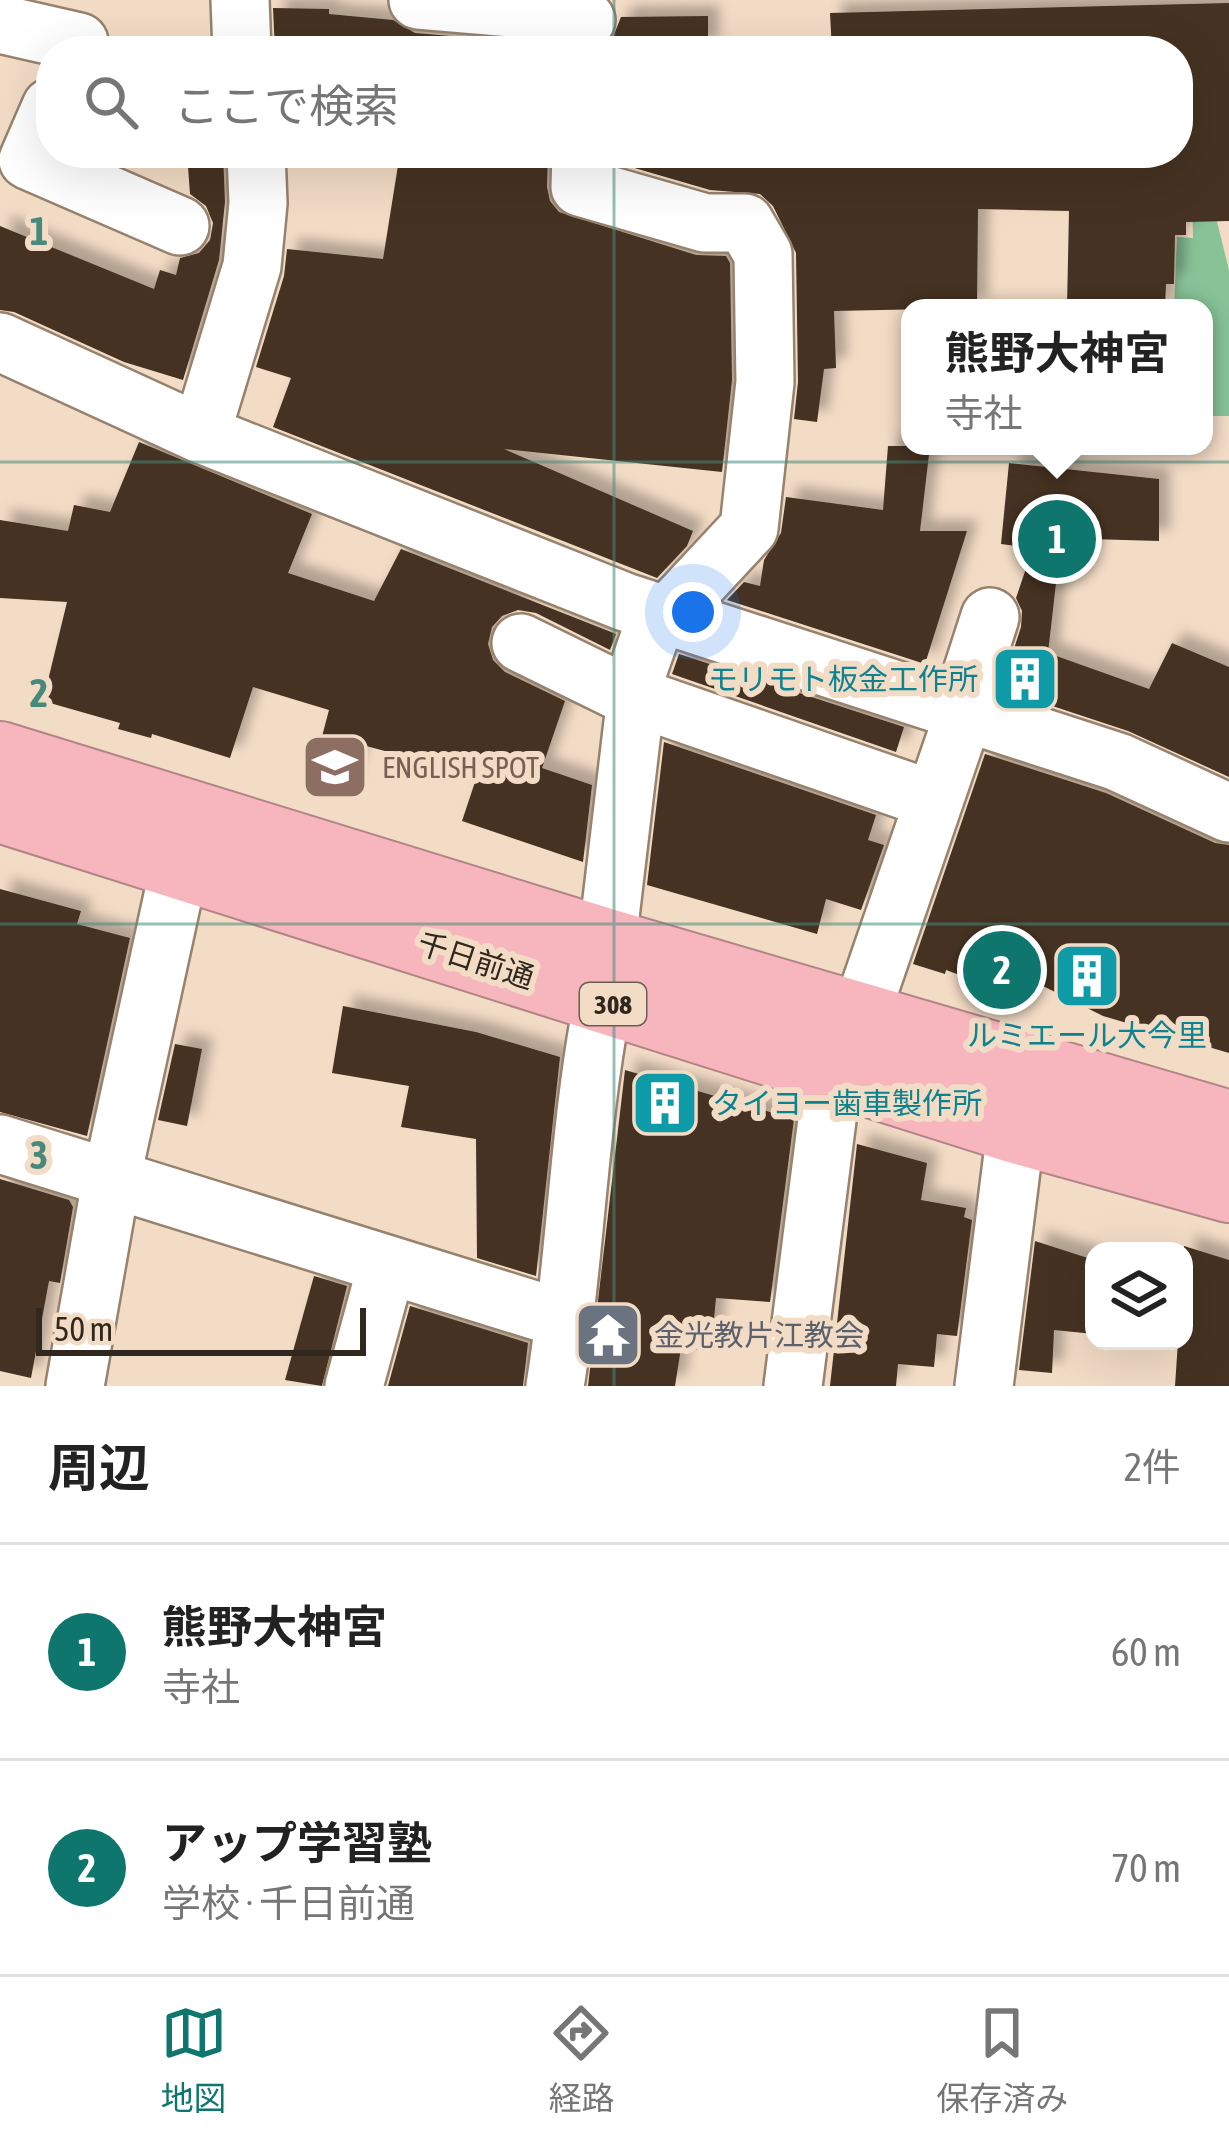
<!DOCTYPE html>
<html lang="ja">
<head>
<meta charset="utf-8">
<style>
  body { margin:0; font-family:"Asap Condensed","Noto Sans JP",sans-serif; background:#f2f2f2; color:#222 }
  .controls { position:absolute; right:36px; bottom:36px; display:grid; overflow:hidden; border-radius:24px; box-shadow:0 12px 48px #0002 }
  .controls button { width:108px; height:108px; display:grid; place-items:center; padding:0; border:0; border-bottom:3px solid #e0e0e0; background:#fff; color:#222; font:60px sans-serif }
  .scale { position:absolute; left:36px; bottom:30px; width:330px; box-sizing:border-box; padding-left:12px; border:6px solid #30281f; border-top:0; font-size:33px; line-height:42px; white-space:nowrap; color:#30281f; -webkit-text-stroke:9px #f3dcc6; paint-order:stroke }
  .you { position:absolute; left:693px; top:612px; width:42px; height:42px; margin:-30px; border:9px solid #fff; border-radius:50%; background:#1a73e8; box-shadow:0 0 0 18px #1a73e833 }
  .badge { display:grid; place-items:center; width:78px; height:78px; border-radius:50%; background:#0f766e; color:#fff; font-size:39px; font-weight:700 }
  .pin { position:absolute; translate:-50% -50%; border:6px solid #fff; box-shadow:0 3px 12px #0006 }
  .popup { position:absolute; left:901px; top:299px; width:312px; height:156px; box-sizing:border-box; display:grid; place-content:center; border-radius:24px; background:#fff; filter:drop-shadow(0 3px 9px #0005); font-size:39px; white-space:nowrap; color:#767676 }
  .popup b { font-size:45px; color:#222 }
  .popup::after { content:''; position:absolute; left:50%; top:100%; margin-left:-24px; border:24px solid transparent; border-top-color:#fff }
  .list { margin:0; padding:0; list-style:none }
  h2 { display:flex; justify-content:space-between; align-items:center; height:156px; margin:0; padding:0 48px; font-size:51px }
  h2 small { font-size:39px; font-weight:400; color:#767676 }
  .list li { display:grid; grid-template-columns:78px 1fr auto; gap:36px; align-items:center; box-sizing:border-box; height:216px; padding:0 48px; border-top:3px solid #e0e0e0 }
  .list b { display:block; font-size:45px; white-space:nowrap }
  .list p { margin:0; font-size:39px; white-space:nowrap; color:#767676 }
  .list em { font-size:39px; font-style:normal; color:#767676 }
  .icon { flex:none; width:66px; height:66px; fill:none; stroke:currentColor; stroke-width:2; stroke-linecap:round; stroke-linejoin:round }
  .map { position:relative; flex:none; width:1229px; height:1386px; overflow:hidden }
  .search { position:absolute; background:#fff; box-shadow:0 12px 48px #0002; left:36px; right:36px; top:36px; height:132px; display:flex; align-items:center; gap:30px; box-sizing:border-box; padding:0 42px; border-radius:48px; color:#767676; font-size:45px }
  .sheet { height:588px; background:#fff }
  nav { display:flex; justify-content:space-around; align-items:center; box-sizing:border-box; height:168px; border-top:3px solid #e0e0e0; background:#fff; font-size:33px; color:#767676 }
  nav a { display:grid; justify-items:center; gap:6px }
  nav .on { color:#0f766e }
  .map>svg:first-child { display:block }
</style>
</head>
<body>
<div class="map">
<svg width="1229" height="1386" viewBox="0 0 1229 1386">
  <defs>
    <filter id="shadow"><feDropShadow dx="11" dy="-11" stdDeviation="6" flood-color="#0004"/></filter>
  </defs>
  <rect width="100%" height="100%" fill="#f3dcc6"/>
  <!-- green -->
  <polygon fill="#88c398" points="1192,193 1210,193 1229,270 1229,416 1204,416 1204,308 1174,308 1177,237 1193,238"/>
  <!-- building -->
  <g fill="#443220" filter="url(#shadow)">
    <polygon points="1229,3 1229,221 1186,222 1186,235 1175,235 1174,284 1166,284 1165,308 1067,308 1069,211 978,209 977,308 834,311 836,368 824,369 817,422 794,419 798,382 796,253 773,206 760,194 710,190 614,162 614,153 1178,153 1178,51 832,51 830,13"/>
    <polygon points="273,8 329,9 329,14 393,20 415,33 511,41 510,51 275,51"/>
    <polygon points="708,16 708,51 597,51 611,42 621,17"/>
    <polygon points="187,153 223,153 225,202 219,260 183,380 124,362 14,312 0,310 0,226 154,289 160,270 176,275 180,258 199,253 210,240 213,223 206,206 190,194"/>
    <polygon points="400,153 548,153 547,187 550,201 559,212 696,255 726,256 730,263 732,380 722,472 504,449 693,531 687,546 657,578 273,427 291,378 256,367 284,276 287,249 383,259"/>
    <polygon points="139,442 312,514 288,573 374,601 401,549 616,634 610,650 536,613 518,610 502,616 492,627 488,644 493,660 505,672 565,701 542,768 592,785 583,862 462,821 477,776 359,744 345,795 309,786 329,710 253,687 230,758 152,734 151,738 118,729 120,723 43,701 67,602 0,598 0,520 68,531 74,505 110,512"/>
    <polygon points="888,446 930,446 920,531 967,531 925,664 727,600 744,582 760,586 764,560 781,533 786,497 883,510"/>
    <polygon points="1009,463 1159,479 1159,541 1090,539 1089,551 1060,548 1048,653 1149,689 1172,643 1229,667 1229,777 1128,731 1001,689 1021,627 1022,611 1016,598 1033,548 1001,544"/>
    <polygon points="679,654 904,727 896,752 672,674"/>
    <polygon points="664,742 876,815 868,840 884,845 861,910 826,899 817,934 647,885"/>
    <polygon points="985,754 1106,793 1215,843 1229,845 1229,1053 1103,1016 1029,979 1022,998 946,970 945,974 913,964"/>
    <polygon points="0,889 81,911 77,924 130,938 87,1136 0,1112"/>
    <polygon points="343,1006 476,1032 560,1057 536,1276 477,1258 476,1139 401,1127 409,1086 332,1073"/>
    <polygon points="175,1044 202,1049 187,1126 158,1120"/>
    <polygon points="625,1070 794,1119 770,1302 716,1298 711,1351 681,1348 675,1386 588,1386"/>
    <polygon points="857,1144 927,1163 921,1200 966,1208 964,1217 972,1220 957,1336 937,1334 934,1367 898,1364 896,1386 830,1386"/>
    <polygon points="0,1179 69,1200 73,1207 60,1283 49,1281 31,1378 0,1371"/>
    <polygon points="1035,1241 1094,1260 1094,1334 1054,1330 1052,1373 1019,1370"/>
    <polygon points="1184,1246 1229,1260 1229,1386 1175,1386 1178,1341 1184,1341"/>
    <polygon points="314,1276 347,1286 322,1386 285,1380"/>
    <polygon points="410,1306 528,1343 523,1386 388,1386"/>
  </g>
  <g fill="none" stroke-linecap="round" stroke-linejoin="round">
    <defs>
      <g id="minor">
        <polyline points="240,0 242,51"/>
        <polyline points="418,0 547,11 586,20"/>
        <polyline points="0,24 79,42"/>
        <polyline points="51,107 28,160 180,226"/>
        <polyline points="581,153 580,187 705,223 745,223 763,254 765,382 749,528 667,616"/>
        <polyline points="0,342 201,434 625,602 1118,762 1229,813"/>
        <polyline points="201,434 252,266 258,203 256,153"/>
        <polyline points="521,643 629,696"/>
        <polyline points="636,697 933,800"/>
        <polyline points="960,710 990,617"/>
        <polyline points="607,942 636,697 629,696 658,613"/>
        <polyline points="860,1016 965,711"/>
        <polyline points="0,1144 566,1320"/>
        <polyline points="75,1386 112,1176 180,864"/>
        <polyline points="354,1386 387,1265"/>
        <path d="M555 1386C576 1258 578 1128 603 1001"/>
        <polyline points="793,1386 833,1073"/>
        <polyline points="984,1386 1016,1130"/>
      </g>
      <g id="highway">
        <polyline points="0,755 607,942 1229,1124"/>
        <polyline points="0,809 1016,1130 1229,1189"/>
      </g>
    </defs>
    <!-- minor casing -->
    <use href="#minor" stroke="#97826e" stroke-width="62"/>
    <!-- highway casing -->
    <use href="#highway" stroke="#b18486" stroke-width="70"/>
    <!-- minor -->
    <use href="#minor" stroke="#fff" stroke-width="57"/>
    <!-- highway -->
    <use href="#highway" stroke="#f7b5be" stroke-width="66"/>
  </g>
  <!-- grid -->
  <path fill="none" stroke="#478a7c" stroke-width="3" stroke-opacity="0.55" d="M614 0V51M614 153V1386M0 462H1229M0 924H1229"/>
  <!-- icons -->
  <defs>
    <symbol id="building-square" viewBox="-11 -11 22 22"><rect x="-9" y="-9" width="18" height="18" rx="4" fill="#0f9aa8" stroke="#f3dcc6"/><path d="M-4-6H4V6H1V3H-1V6H-4ZM-2.5-4.3h1.7v1.8h-1.7ZM.8-4.3h1.7v1.8H.8ZM-2.5-1h1.7V.8h-1.7ZM.8-1h1.7V.8H.8Z" fill="#fff"/></symbol>
    <symbol id="school-square" viewBox="-11 -11 22 22"><rect x="-9" y="-9" width="18" height="18" rx="4" fill="#8d6e63" stroke="#f3dcc6"/><path d="M0-5L7-2L0 1L-7-2ZM-4 1L0 2.5L4 1V4Q0 6-4 4Z" fill="#fff"/></symbol>
    <symbol id="temple-square" viewBox="-11 -11 22 22"><rect x="-9" y="-9" width="18" height="18" rx="4" fill="#6b7280" stroke="#f3dcc6"/><path d="M0-6L5-2H3V0L6.5 2.5H4V6H1.5V3h-3V6H-4V2.5H-6.5L-3 0V-2H-5Z" fill="#fff"/></symbol>
  </defs>
  <g fill-rule="evenodd">
    <use href="#building-square" x="987" y="641" width="76" height="76"/>
    <use href="#school-square" x="297" y="729" width="76" height="76"/>
    <use href="#building-square" x="1049" y="938" width="76" height="76"/>
    <use href="#building-square" x="627" y="1065" width="76" height="76"/>
    <use href="#temple-square" x="570" y="1297" width="76" height="76"/>
  </g>
  <g text-anchor="middle" dominant-baseline="central" stroke-width="12" stroke-linejoin="round" paint-order="stroke">
    <!-- shield labels -->
    <rect fill="#f3dcc6" stroke="#6a5e51" stroke-width="3" x="580" y="983" width="66" height="42" rx="9"/>
    <g font-size="27" font-weight="bold" fill="#30281f">
      <text x="613" y="1004">308</text>
    </g>
    <!-- culture labels -->
    <g font-size="30" fill="#0d838f" stroke="#f3dcc6" text-anchor="end">
      <text x="978" y="679">モリモト板金工作所</text>
      <text x="1087" y="1035" text-anchor="middle">ルミエール大今里</text>
      <text x="712" y="1103" text-anchor="start">タイヨー歯車製作所</text>
    </g>
    <!-- education labels -->
    <g font-size="30" fill="#785e54" stroke="#f3dcc6" text-anchor="start">
      <text x="382" y="767">ENGLISH SPOT</text>
    </g>
    <!-- street labels -->
    <g font-size="30" fill="#30281f" stroke="#f3dcc6">
      <text transform="translate(476 960) rotate(18)">千日前通</text>
    </g>
    <!-- worship labels -->
    <g font-size="30" fill="#5b616d" stroke="#f3dcc6" text-anchor="start">
      <text x="654" y="1335">金光教片江教会</text>
    </g>
  </g>
  <g font-size="39" text-anchor="middle" font-weight="bold" fill="#478a7c" stroke="#f3dcc6" stroke-width="12" stroke-linejoin="round" paint-order="stroke">
    <text x="39" y="245">1</text>
    <text x="39" y="707">2</text>
    <text x="39" y="1169">3</text>
  </g>
</svg>
<div class="controls">
<button><svg class="icon" aria-label="layers" viewBox="0 0 24 24"><path d="M12 4l9 5-9 5-9-5zM3 14l9 5 9-5"/></svg></button>
</div>
<div class="scale">50 m</div>
<div class="you"></div>
<div class="pin badge" style="left:1057px;top:539px">1</div>
<div class="popup"><b>熊野大神宮</b>寺社</div>
<div class="pin badge" style="left:1002px;top:970px">2</div>
<div class="search"><svg class="icon" aria-label="search" viewBox="0 0 24 24"><circle cx="10" cy="10" r="6"/><path d="M15 15l6 6"/></svg>ここで検索</div>
</div>
<section class="sheet">
<h2>周辺<small>2件</small></h2>
<ul class="list">
<li><span class="badge">1</span><div><b>熊野大神宮</b><p>寺社</p></div><em>60 m</em></li>
<li><span class="badge">2</span><div><b>アップ学習塾</b><p>学校 · 千日前通</p></div><em>70 m</em></li>
</ul>
</section>
<nav>
<a class="on"><svg class="icon" aria-label="map" viewBox="0 0 24 24"><path d="M3 6l6-2 6 2 6-2v14l-6 2-6-2-6 2zM9 4v14M15 6v14"/></svg>地図</a>
<a><svg class="icon" aria-label="directions" viewBox="0 0 24 24"><path d="M12 3l9 9-9 9-9-9zM9 14v-3h6M13 9l2 2-2 2"/></svg>経路</a>
<a><svg class="icon" aria-label="saved" viewBox="0 0 24 24"><path d="M7 4h10v16l-5-4-5 4z"/></svg>保存済み</a>
</nav>
</body>
</html>
